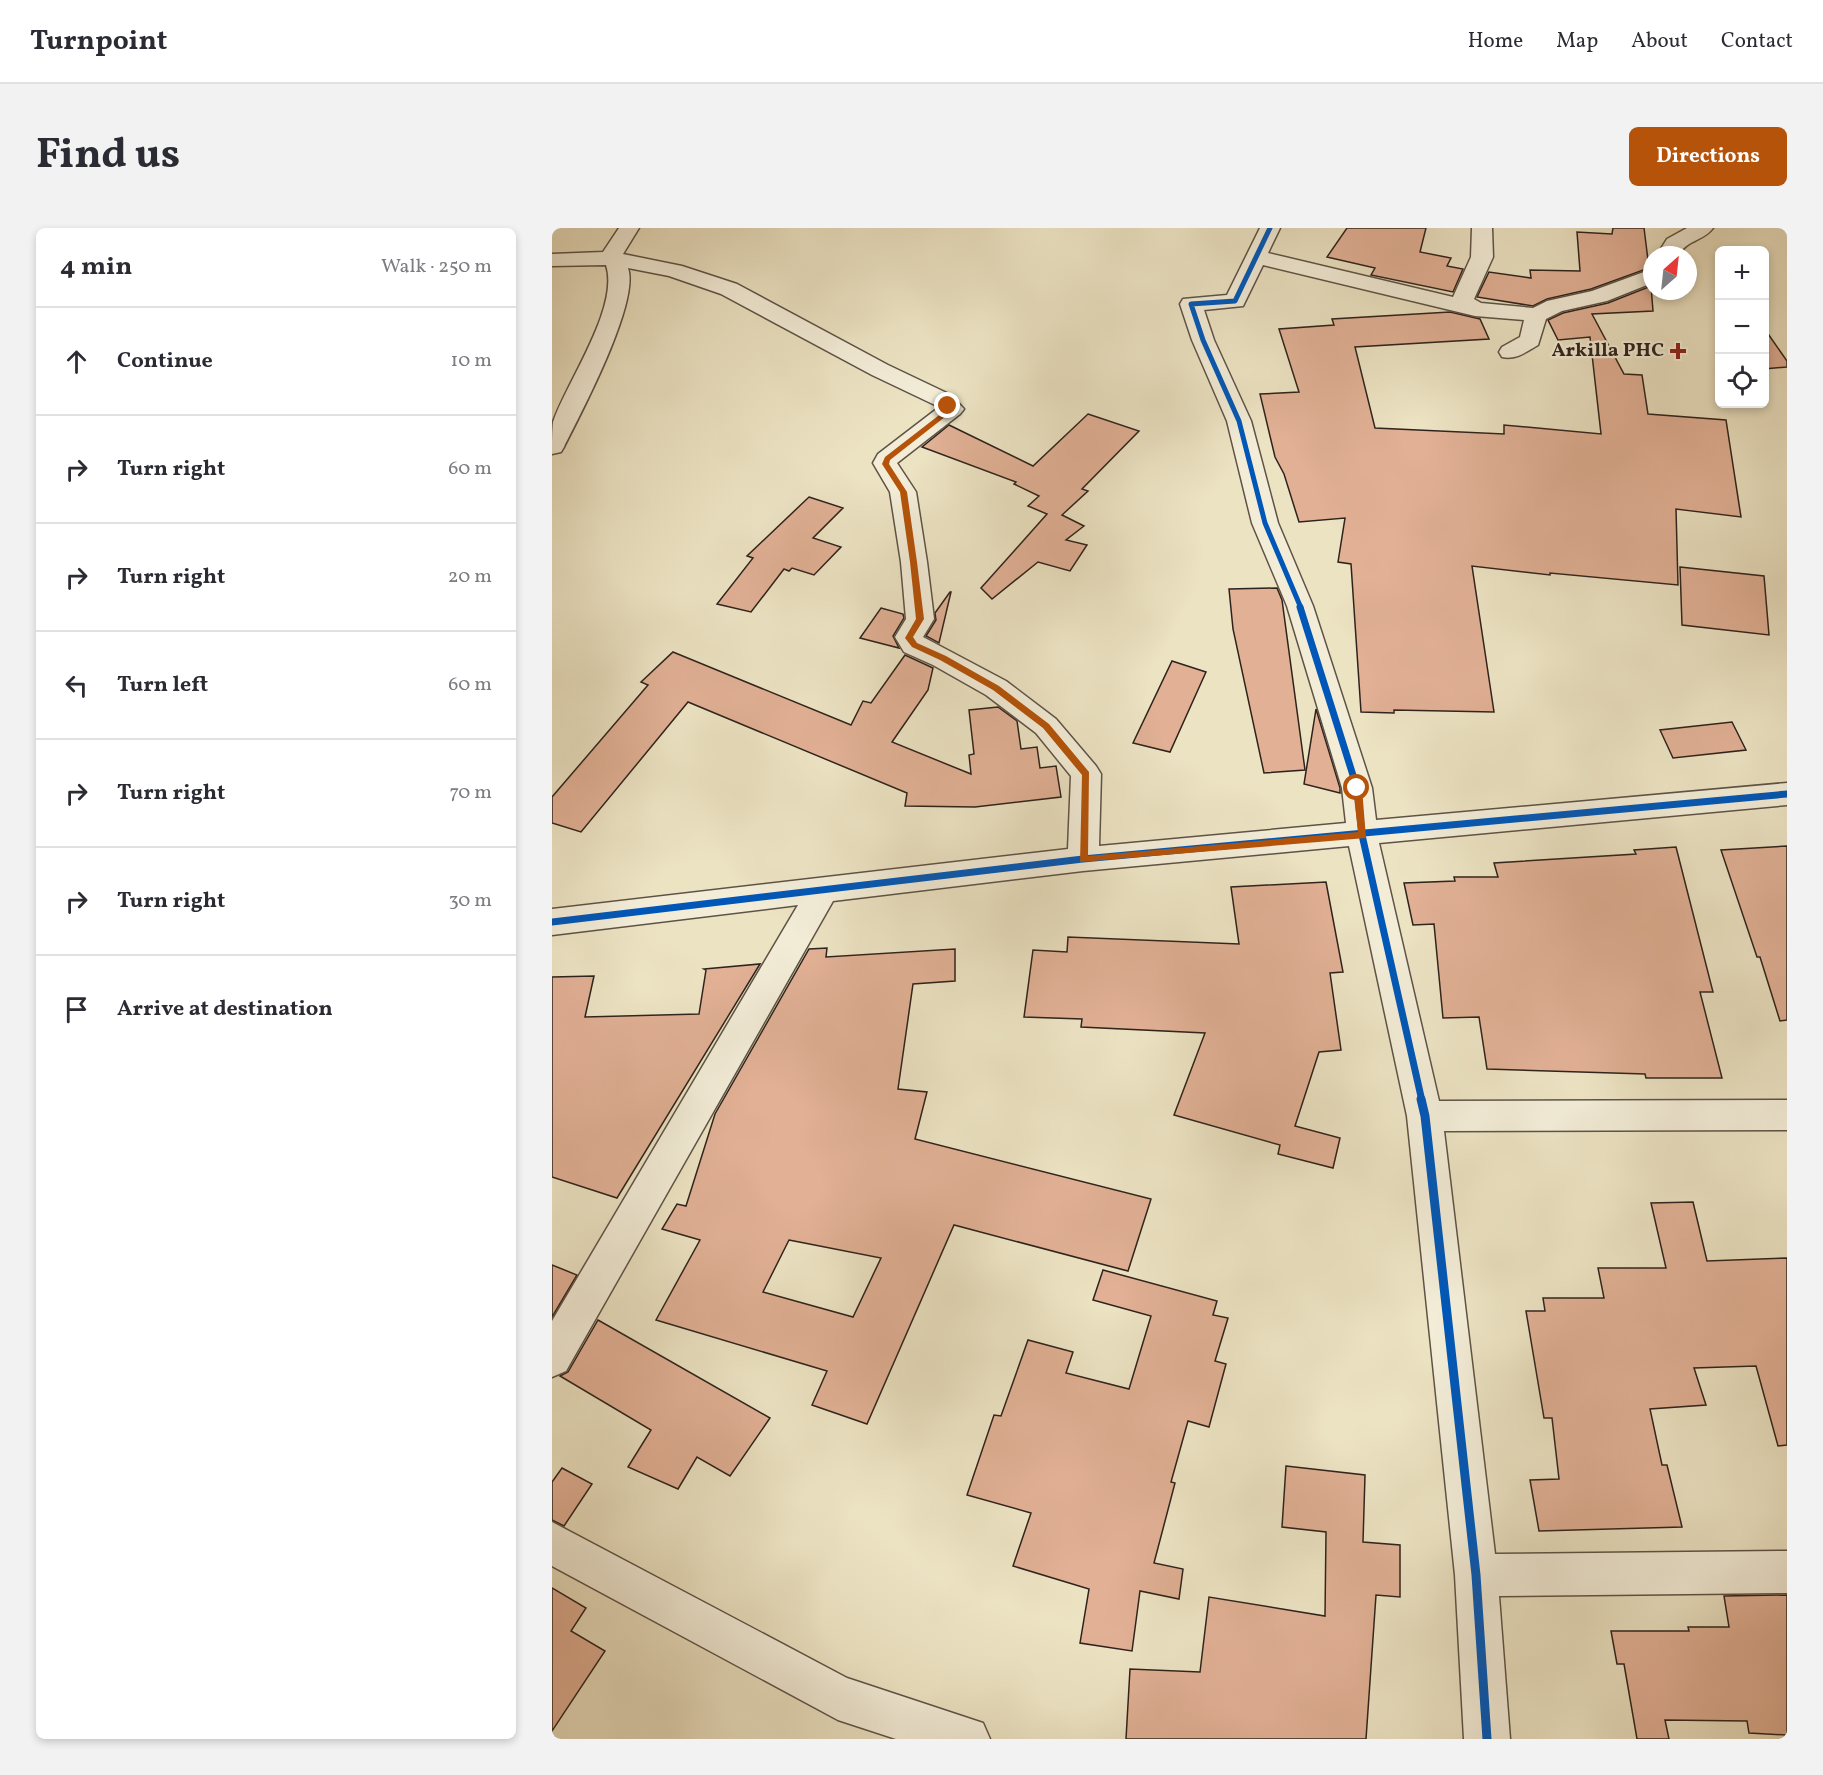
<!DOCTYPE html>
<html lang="en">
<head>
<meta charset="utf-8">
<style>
  body { margin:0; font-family:Vollkorn,serif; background:#f2f2f3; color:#2b2b33 }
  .controls { position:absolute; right:18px; top:18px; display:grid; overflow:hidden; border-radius:9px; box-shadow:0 3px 9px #0003 }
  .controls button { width:54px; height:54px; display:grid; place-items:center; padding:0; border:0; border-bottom:2px solid #e1e1e2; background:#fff; color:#2b2b33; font:30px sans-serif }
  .compass { position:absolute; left:1091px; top:18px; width:54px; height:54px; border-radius:50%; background:#fff; box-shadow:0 3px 9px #0003; rotate:27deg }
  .stop { position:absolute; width:18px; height:18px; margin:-14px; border:4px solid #b45309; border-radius:50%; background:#fff }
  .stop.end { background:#b45309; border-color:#fff; box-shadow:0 2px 6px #0008 }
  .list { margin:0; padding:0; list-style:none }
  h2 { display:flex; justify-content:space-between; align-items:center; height:78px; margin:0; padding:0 24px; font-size:26px }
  h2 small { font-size:20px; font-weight:400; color:#7c7c81 }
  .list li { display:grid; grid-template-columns:39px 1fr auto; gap:18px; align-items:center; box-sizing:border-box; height:108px; padding:0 24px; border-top:2px solid #e1e1e2 }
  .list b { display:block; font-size:22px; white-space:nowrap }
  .list em { font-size:20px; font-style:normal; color:#7c7c81 }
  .icon { flex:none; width:33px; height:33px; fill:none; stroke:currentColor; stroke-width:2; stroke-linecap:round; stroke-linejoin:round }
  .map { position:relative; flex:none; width:1235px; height:1511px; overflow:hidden; border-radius:9px }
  header { display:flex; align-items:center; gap:36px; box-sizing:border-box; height:84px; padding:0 30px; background:#fff; border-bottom:2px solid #e1e1e2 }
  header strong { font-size:28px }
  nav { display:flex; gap:33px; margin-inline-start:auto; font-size:21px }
  .intro { display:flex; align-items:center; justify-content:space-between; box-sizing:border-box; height:144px; padding:0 36px }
  h1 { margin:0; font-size:42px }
  .button { padding:15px 27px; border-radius:9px; background:#b45309; color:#fff; font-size:21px; font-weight:700 }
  main { display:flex; gap:36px; padding:0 36px }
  aside { flex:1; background:#fff; border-radius:9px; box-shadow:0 3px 9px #0003 }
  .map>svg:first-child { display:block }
</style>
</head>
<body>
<header>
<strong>Turnpoint</strong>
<nav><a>Home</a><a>Map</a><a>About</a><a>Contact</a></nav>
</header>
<div class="intro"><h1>Find us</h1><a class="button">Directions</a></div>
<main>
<aside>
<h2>4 min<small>Walk · 250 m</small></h2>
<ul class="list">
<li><svg class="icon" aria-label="ahead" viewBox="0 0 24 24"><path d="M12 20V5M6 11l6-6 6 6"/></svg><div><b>Continue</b></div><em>10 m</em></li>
<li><svg class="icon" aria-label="right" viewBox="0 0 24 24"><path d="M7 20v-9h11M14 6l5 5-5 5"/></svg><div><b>Turn right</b></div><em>60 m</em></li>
<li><svg class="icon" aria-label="right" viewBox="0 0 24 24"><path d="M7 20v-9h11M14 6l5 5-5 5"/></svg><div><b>Turn right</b></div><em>20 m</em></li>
<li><svg class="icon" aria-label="left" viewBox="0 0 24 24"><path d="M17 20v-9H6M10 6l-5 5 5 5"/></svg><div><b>Turn left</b></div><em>60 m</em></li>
<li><svg class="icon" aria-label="right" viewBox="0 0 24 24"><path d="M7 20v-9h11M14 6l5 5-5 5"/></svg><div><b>Turn right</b></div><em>70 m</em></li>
<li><svg class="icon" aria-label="right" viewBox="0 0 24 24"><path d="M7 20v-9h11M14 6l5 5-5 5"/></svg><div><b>Turn right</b></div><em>30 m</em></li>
<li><svg class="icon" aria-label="arrive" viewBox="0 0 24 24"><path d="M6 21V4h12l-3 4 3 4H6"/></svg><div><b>Arrive at destination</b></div></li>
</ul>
</aside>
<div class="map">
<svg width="1235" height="1511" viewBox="0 0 1235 1511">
  <rect width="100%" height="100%" fill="#ece3c3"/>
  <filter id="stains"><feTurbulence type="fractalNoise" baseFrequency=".00333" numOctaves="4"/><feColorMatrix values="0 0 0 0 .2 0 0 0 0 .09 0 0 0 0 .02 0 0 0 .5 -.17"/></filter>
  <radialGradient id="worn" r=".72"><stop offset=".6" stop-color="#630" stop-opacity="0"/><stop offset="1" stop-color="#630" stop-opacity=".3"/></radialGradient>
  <!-- building -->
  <g fill="#e1b095" stroke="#2e231c" stroke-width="1.5" fill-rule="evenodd">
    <polygon points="795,0 874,0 868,24 899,30 895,38 911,41 901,64 819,47 823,40 775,29"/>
    <polygon points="1061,0 1092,0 1097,40 1039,61 995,71 981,78 925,69 937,44 979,50 978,42 1028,43 1025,4 1060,6"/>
    <polygon points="1099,58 1101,83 1040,86 1072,146 1090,147 1096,186 1174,192 1189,289 1124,281 1126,357 998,345 998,347 920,338 942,484 842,482 842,485 809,484 799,336 786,334 793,290 747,294 732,246 723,229 708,166 747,164 727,101 782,97 780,91 898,84 928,91 937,111 803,119 823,200 952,206 952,197 1049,206 1038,109 1006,112 996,92 1011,85 1056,75"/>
    <polygon points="1212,100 1235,133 1235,139 1212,141"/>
    <polygon points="536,186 587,203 530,261 536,263 510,287 532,298 514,312 535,317 518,343 486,334 440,371 429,360 495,286 476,278 487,268 462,256 464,254 370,219 397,197 481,238"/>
    <polygon points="257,269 291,280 261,310 289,319 262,347 240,340 237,343 232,341 199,384 165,376 201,330 195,328"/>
    <polygon points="1128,339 1212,348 1217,407 1130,397"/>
    <polygon points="725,360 730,372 753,542 712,545 681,401 677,361"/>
    <polygon points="398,364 399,364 387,415 374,408 384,392 383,385"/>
    <polygon points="329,380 351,386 352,390 341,408 347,420 308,410"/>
    <polygon points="121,424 299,497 311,473 319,475 353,427 381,440 376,462 340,514 419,546 417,527 422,526 417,482 446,479 465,493 469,521 485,519 488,540 504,538 509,569 423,579 353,578 355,565 136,474 29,604 0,595 0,569 96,457 89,454"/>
    <polygon points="620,433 654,444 618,524 581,515"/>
    <polygon points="764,481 788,560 788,565 752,556"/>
    <polygon points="1180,494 1194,522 1121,530 1108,502"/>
    <polygon points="1235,618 1235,792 1228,793 1208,729 1205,729 1169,622"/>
    <polygon points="1124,619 1161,764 1148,764 1170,850 1094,850 1093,846 935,841 927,789 891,790 882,696 861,697 852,655 903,653 902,649 946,649 942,635 1084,626 1082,622"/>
    <polygon points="774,654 791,744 778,745 789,822 767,824 743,898 788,910 781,940 726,926 728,917 622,887 653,805 529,799 530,791 472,789 481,722 515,724 516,709 687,716 679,659"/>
    <path d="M275 720 274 729 403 721V753L361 756 346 861 375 864 363 911 599 971 576 1043 402 997 315 1196 260 1177 275 1143 104 1092 148 1012 110 1001 125 976 134 978 163 886 257 721ZM237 1012 329 1030 301 1089 211 1064Z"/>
    <polygon points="208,736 65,970 0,949 0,749 42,748 33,789 147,786 154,742 152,741"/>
    <polygon points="1141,974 1155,1033 1235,1030 1235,1217 1226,1218 1204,1138 1142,1140 1154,1177 1098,1181 1110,1237 1115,1237 1130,1299 987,1303 978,1252 1007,1251 1000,1190 992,1190 974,1083 993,1083 991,1070 1052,1070 1046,1040 1114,1040 1099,975"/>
    <polygon points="0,1037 25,1047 0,1089"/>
    <polygon points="551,1042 665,1073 661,1087 676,1090 663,1133 674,1136 657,1199 636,1193 619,1254 623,1255 602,1335 631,1341 627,1371 588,1363 580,1423 528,1415 537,1361 461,1338 479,1285 415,1267 442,1187 449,1188 476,1112 521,1124 514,1145 577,1161 599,1088 541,1072"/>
    <polygon points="46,1092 218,1190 178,1248 145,1229 126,1261 76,1239 99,1202 8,1148 16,1144"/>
    <polygon points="734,1238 813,1247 811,1314 848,1317 848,1369 824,1367 814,1511 574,1511 578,1441 648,1444 657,1369 773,1388 774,1304 730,1299"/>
    <polygon points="10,1240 40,1256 12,1298 0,1292 0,1254"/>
    <polygon points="0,1360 34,1380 19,1403 53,1423 0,1503"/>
    <polygon points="1235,1367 1235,1507 1197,1505 1195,1493 1113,1492 1117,1511 1085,1511 1072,1436 1065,1436 1059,1403 1137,1403 1136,1399 1177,1399 1172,1368"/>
  </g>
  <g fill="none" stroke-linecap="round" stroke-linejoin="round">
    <defs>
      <g id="minor">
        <path d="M67 0H87L71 26 130 38 185 56 336 137 399 167 412 181 408 186 345 235 364 264 375 334 382 391 371 409 454 453 504 491 544 538 549 546 547 618 794 595 790 560 735 378 700 295 675 193 640 112 628 76 631 71 675 67 708 0H728L716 25 901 69 919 29 920 0H940L941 29 922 71 929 75 981 80 995 73 1040 63 1100 41V55L1055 73 1010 83 994 91 986 117C974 124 964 132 950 129L947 124 950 119 968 109 972 92 923 88 711 37 691 78 652 82 662 112 699 193 726 295 761 378 820 560 824 592 1235 555V577L827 615 887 873 1235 872V902L892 903 943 1326 1235 1323V1365L947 1368 958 1511H912L903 1347 855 888 797 618 531 643 281 673 14 1143 0 1149V1093L246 677 0 707V681L516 621 519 548 484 505 434 467 381 437 352 424 343 409 354 391 349 334 338 264 321 235 326 226 386 180 383 177 320 147 169 66 117 48 76 40C88 74 29 185 12 219L9 224 0 226C0 216 0 203 1 194 15 153 68 79 54 37L0 38V26L51 24Z"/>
        <path d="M1135 0H1161C1152 13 1134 12 1127 27H1105L1115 11Z"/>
        <polygon points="0,1294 295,1450 431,1495 438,1511 344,1511 286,1492 0,1338"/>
      </g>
    </defs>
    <!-- minor casing -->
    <use href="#minor" stroke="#5e5346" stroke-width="3"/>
    <!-- minor -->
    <use href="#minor" fill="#f3edd8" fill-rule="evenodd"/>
    <defs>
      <polyline id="cycleway-far2" points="718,0 683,73 639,76 651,112 687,193 713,295 749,380"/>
      <g id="cycleway-far1">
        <polyline points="748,379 805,560 810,607 870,873"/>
        <polyline points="0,694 531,631 1235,566"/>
      </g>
      <polyline id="cycleway" points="869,871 873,888 924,1347 935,1511"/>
    </defs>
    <!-- cycleway-far2 casing -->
    <use href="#cycleway-far2" stroke="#f3edd8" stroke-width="8"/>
    <!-- cycleway-far1 casing -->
    <use href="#cycleway-far1" stroke="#f3edd8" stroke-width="10"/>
    <!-- cycleway casing -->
    <use href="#cycleway" stroke="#f3edd8" stroke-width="13"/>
    <!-- cycleway-far2 -->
    <use href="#cycleway-far2" stroke="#0057b8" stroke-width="5"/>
    <!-- cycleway-far1 -->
    <use href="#cycleway-far1" stroke="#0057b8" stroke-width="7"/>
    <!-- cycleway -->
    <use href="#cycleway" stroke="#0057b8" stroke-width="9"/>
  </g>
  <!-- route -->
  <polygon fill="#b45309" points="393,177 398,177 403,181 338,232 337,236 355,264 365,334 372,391 361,409 365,415 394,428 447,458 497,496 537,544 536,628 806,604 801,560 805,557 810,560 814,610 528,634 530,547 491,500 441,462 388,432 360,419 353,410 364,391 358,334 348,264 330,236 333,229 395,181"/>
  <!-- markers -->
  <path fill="#8f2418" stroke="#f3edd8" stroke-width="2" d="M1123 114h6v6h6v6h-6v6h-6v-6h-6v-6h6z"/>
  <g text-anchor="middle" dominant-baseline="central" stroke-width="4.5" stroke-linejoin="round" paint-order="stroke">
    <!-- far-poi labels -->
    <g font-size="20" font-weight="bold" fill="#2e231c" stroke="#f3edd8" text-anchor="end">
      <text x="1112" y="123">Arkilla PHC</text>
    </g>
  </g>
  <rect width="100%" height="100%" filter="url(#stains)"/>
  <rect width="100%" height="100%" fill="url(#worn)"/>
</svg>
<div class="controls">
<button>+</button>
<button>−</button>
<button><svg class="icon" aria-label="locate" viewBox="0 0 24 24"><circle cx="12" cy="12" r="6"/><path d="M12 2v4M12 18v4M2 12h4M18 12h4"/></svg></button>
</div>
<svg class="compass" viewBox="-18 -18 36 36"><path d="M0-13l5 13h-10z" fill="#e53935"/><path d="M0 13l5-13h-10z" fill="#7c7c81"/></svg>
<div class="stop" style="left:805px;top:560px"></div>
<div class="stop end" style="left:396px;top:178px"></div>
</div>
</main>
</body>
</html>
